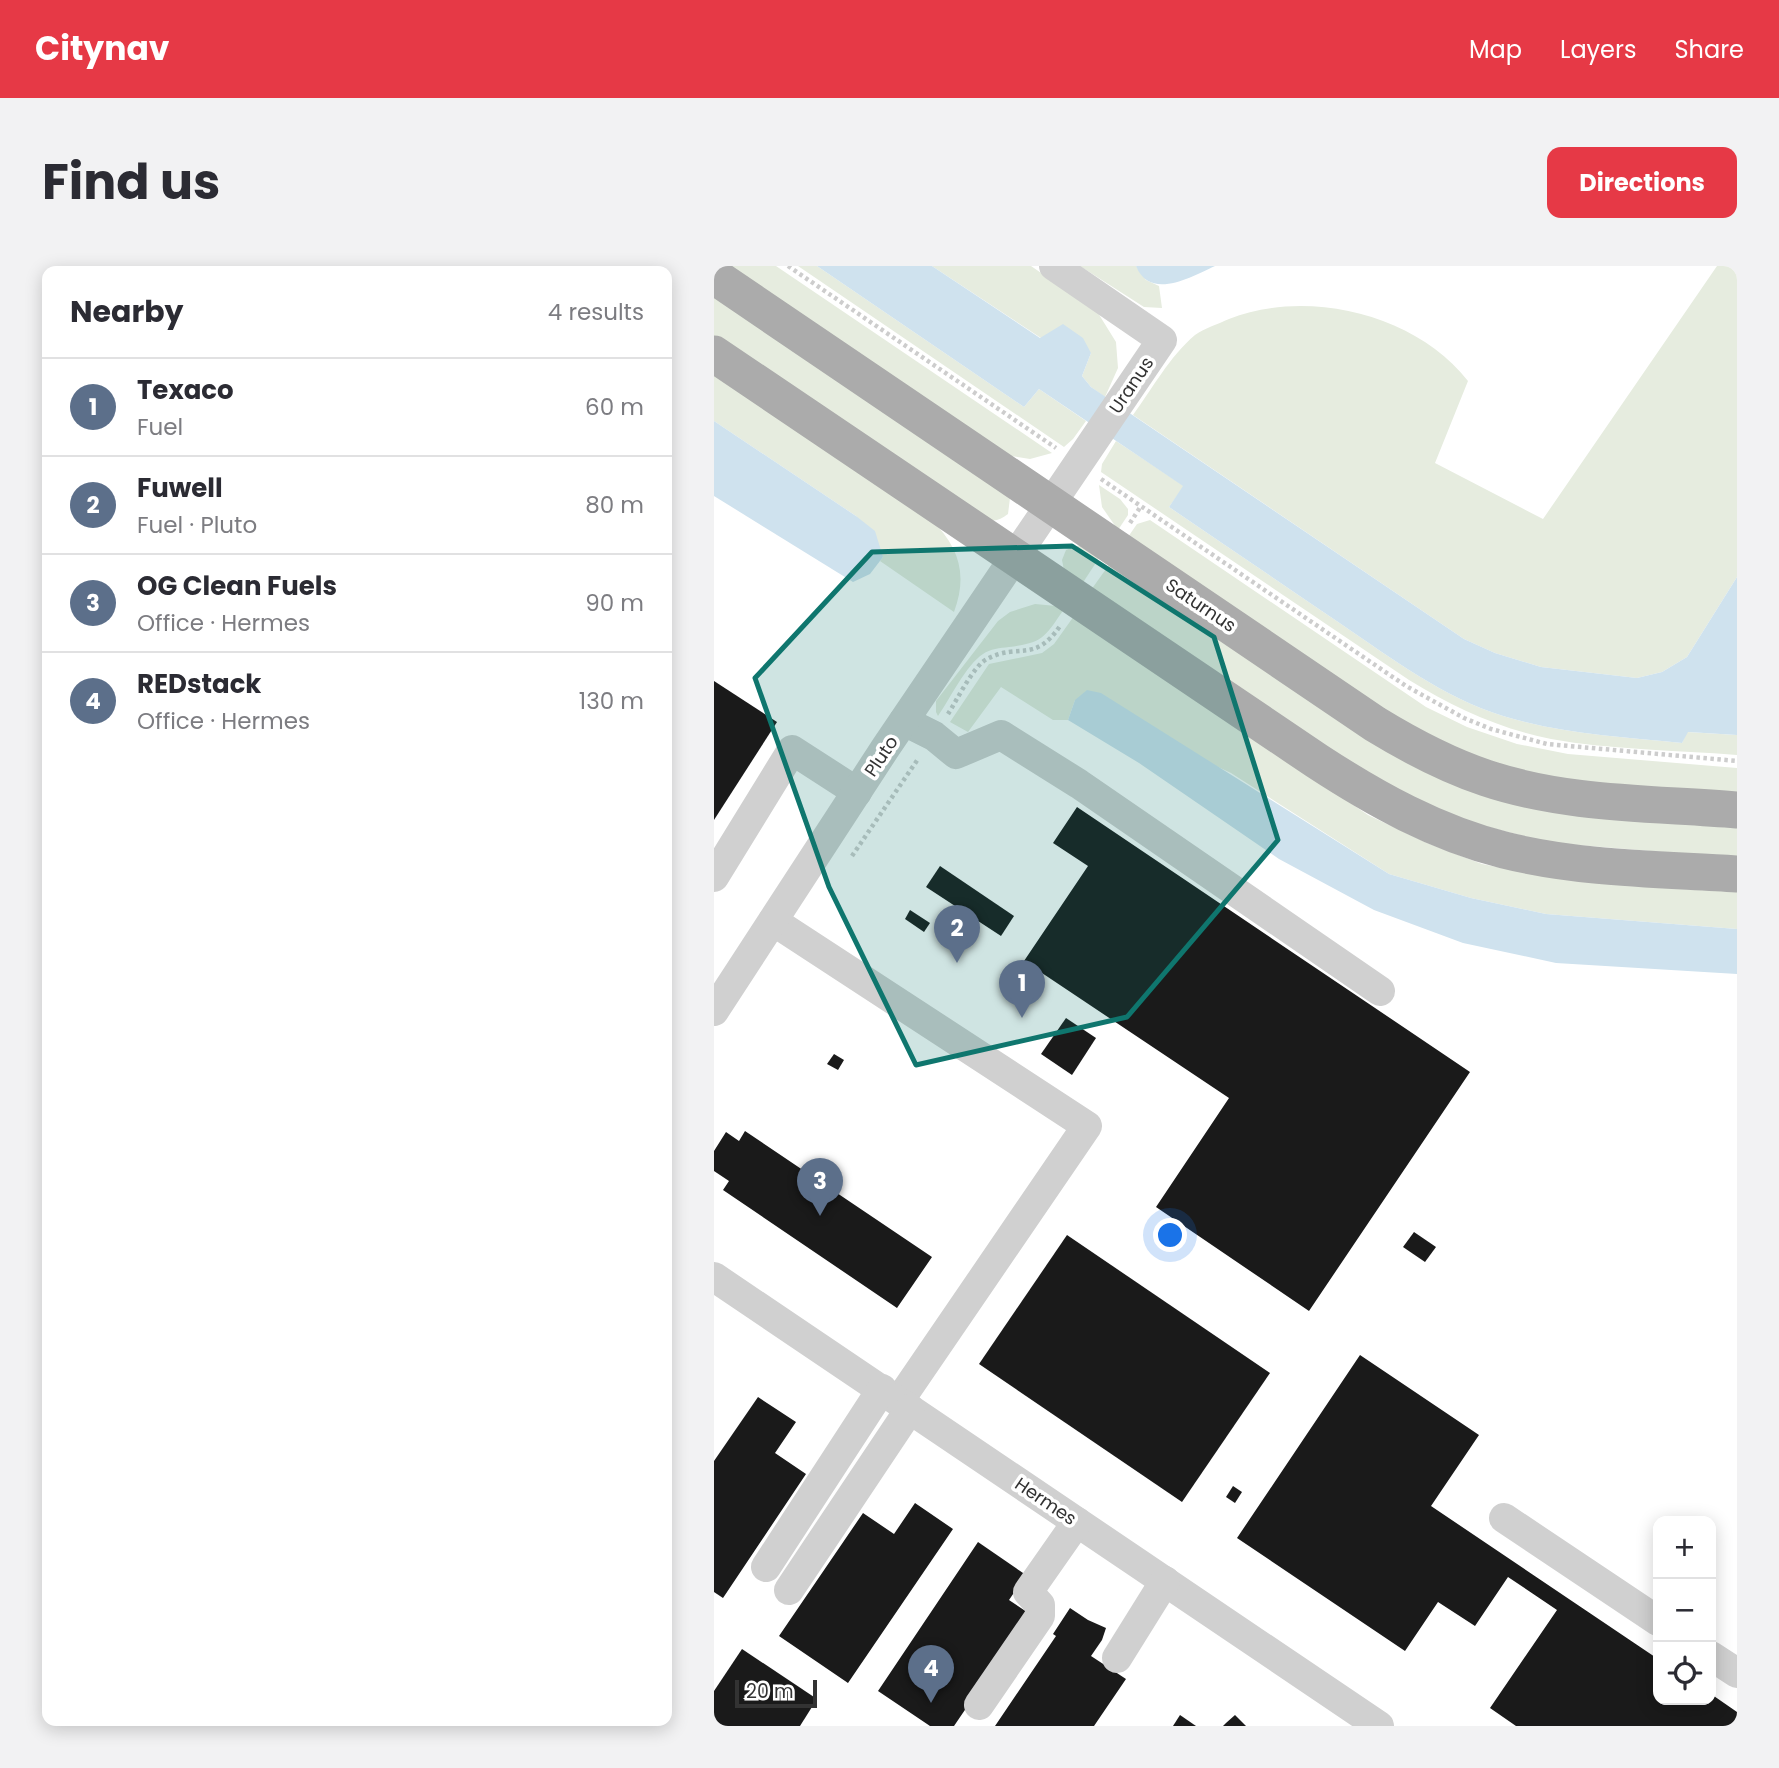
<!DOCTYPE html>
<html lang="en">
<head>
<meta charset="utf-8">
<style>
  body { margin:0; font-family:Poppins,sans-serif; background:#f2f2f3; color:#2b2b33 }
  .controls { position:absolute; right:21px; bottom:21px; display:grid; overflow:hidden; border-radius:14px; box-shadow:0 4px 18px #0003 }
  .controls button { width:63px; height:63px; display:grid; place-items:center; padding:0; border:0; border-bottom:2px solid #e1e1e2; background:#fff; color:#2b2b33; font:35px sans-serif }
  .scale { position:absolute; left:21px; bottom:18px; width:82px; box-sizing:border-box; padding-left:7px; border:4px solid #333; border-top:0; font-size:19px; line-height:24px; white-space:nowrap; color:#333; -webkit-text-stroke:5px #fff; paint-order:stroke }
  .you { position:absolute; left:457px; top:970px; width:24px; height:24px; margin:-18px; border:5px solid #fff; border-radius:50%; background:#1a73e8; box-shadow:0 0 0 10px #1a73e833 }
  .badge { display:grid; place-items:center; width:46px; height:46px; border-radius:50%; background:#e63946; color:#fff; font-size:23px; font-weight:700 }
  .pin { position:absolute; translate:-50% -58px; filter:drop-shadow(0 2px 4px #0008) }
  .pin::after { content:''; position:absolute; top:37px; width:24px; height:21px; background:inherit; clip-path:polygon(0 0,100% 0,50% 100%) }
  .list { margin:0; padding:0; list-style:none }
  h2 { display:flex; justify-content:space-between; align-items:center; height:91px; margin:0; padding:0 28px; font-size:30px }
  h2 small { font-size:23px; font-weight:400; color:#7c7c81 }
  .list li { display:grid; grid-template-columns:46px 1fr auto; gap:21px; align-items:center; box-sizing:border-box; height:98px; padding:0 28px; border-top:2px solid #e1e1e2 }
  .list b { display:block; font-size:26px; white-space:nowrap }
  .list p { margin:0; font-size:23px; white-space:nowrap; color:#7c7c81 }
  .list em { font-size:23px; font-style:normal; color:#7c7c81 }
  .icon { flex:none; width:38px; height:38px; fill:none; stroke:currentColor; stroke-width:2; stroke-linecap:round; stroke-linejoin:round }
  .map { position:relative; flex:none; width:1023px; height:1460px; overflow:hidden; border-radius:14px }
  header { display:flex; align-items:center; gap:42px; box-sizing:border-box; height:98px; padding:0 35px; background:#e63946; color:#fff }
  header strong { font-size:33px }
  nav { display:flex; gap:38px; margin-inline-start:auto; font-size:24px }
  .intro { display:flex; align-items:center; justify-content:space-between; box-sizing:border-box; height:168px; padding:0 42px }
  h1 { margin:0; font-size:49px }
  .button { padding:18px 32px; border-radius:14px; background:#e63946; color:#fff; font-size:24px; font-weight:700 }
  main { display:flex; gap:42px; padding:0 42px }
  aside { flex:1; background:#fff; border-radius:14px; box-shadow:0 4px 18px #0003 }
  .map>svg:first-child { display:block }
</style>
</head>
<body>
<header>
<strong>Citynav</strong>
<nav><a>Map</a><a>Layers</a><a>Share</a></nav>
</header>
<div class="intro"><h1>Find us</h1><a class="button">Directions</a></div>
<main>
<aside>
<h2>Nearby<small>4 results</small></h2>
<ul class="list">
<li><span class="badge" style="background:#5c6f8a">1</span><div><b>Texaco</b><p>Fuel</p></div><em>60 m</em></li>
<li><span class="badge" style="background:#5c6f8a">2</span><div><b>Fuwell</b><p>Fuel · Pluto</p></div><em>80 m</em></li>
<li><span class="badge" style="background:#5c6f8a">3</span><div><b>OG Clean Fuels</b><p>Office · Hermes</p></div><em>90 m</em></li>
<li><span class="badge" style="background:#5c6f8a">4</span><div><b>REDstack</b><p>Office · Hermes</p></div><em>130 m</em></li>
</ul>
</aside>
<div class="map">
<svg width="1023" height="1460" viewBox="0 0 1023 1460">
  <rect width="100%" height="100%" fill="#fff"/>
  <!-- green -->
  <g fill="#e6ecdf">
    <polygon points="11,0 62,0 338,187 316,193 297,190"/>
    <polygon points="84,0 103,0 310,141 325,123 372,155 359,173 350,181"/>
    <polygon points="218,0 317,0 368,35 384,47 402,76 404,102 391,131 377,121 368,110 377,87 327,72"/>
    <polygon points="366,0 422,0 432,14 445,20 448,42 430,41"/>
    <path d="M1003 0H1023V311L973 391 948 406 923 412 827 401 781 387 750 373 419 149C438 123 456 90 481 69 491 62 504 58 515 53 593 22 702 48 754 115L721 197 829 253Z"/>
    <path d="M0 29 296 232 294 248C286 254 281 256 271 253L0 70Z"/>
    <path d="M0 107 217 253C245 281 254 308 240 346L166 295 169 291 142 250 0 155Z"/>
    <path d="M402 175 470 220 455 241C512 280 570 319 627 358 677 392 730 432 789 450 847 468 908 471 968 477L973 466 1023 469V489C962 484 898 484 837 473 786 463 739 441 695 414L387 206 388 198Z"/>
    <polygon points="385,219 406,233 414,243 414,249 404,264 388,241"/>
    <polygon points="436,254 712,441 753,461 803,478 854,488 1023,502 1023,529 890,520 787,501 740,482 673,446 414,271 423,258"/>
    <polygon points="366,279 387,289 368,318 350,304 348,294 352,284"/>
    <polygon points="397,296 670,481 1023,560 1023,592 838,577 734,551 660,515 377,324"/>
    <path d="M321 338 342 340 350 343C331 371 329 377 295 381 286 382 276 383 269 388 252 399 236 433 224 450L222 446V435L284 355 296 346Z"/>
    <polygon points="360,350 654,549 713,577 768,598 819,608 1023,625 1023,663 832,648 757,632 675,608 517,507 361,434 354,454 339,454 287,421 254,466 236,456 275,398 328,387 340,378"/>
  </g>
  <!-- water -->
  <g fill="#cfe2ee">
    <path d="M103 0H218L326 72 349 58 369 72 377 87 368 110 377 121 750 373 781 387 827 401 923 412 948 406 973 391 1023 311V469L974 466 968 477C908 471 847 468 789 450 730 432 677 392 627 358 570 319 512 280 455 241L469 220 325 123 310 141Z"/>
    <path d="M422 0H501C477 11 436 35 422 0Z"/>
    <polygon points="0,155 142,250 161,265 169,291 156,308 139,316 0,230"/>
    <polygon points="373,424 387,427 675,608 757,632 832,648 1023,663 1023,708 842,697 749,677 660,644 565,593 425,497 354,454 361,434"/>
  </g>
  <!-- building -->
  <g fill="#1a1a1a">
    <polygon points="0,415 63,456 0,554"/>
    <polygon points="363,541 756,806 595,1045 442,941 515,832 310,695 374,600 339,577"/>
    <polygon points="226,600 300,650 287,670 212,621"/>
    <polygon points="196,644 216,657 210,666 191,653"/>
    <polygon points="352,752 382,772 358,809 327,788"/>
    <polygon points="120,788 130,794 124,804 113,798"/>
    <polygon points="31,865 218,991 183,1042 9,924 15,915 0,905 0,885 12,866 25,875"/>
    <polygon points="700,966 722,981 711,996 689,981"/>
    <polygon points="353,969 556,1107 468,1236 265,1098"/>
    <polygon points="646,1089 765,1169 717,1240 944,1393 944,1434 997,1434 997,1428 1023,1446 1023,1460 802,1460 776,1442 843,1344 794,1311 761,1360 724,1336 691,1385 523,1272"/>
    <polygon points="44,1131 82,1156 61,1187 92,1208 9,1332 0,1326 0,1195"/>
    <polygon points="519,1220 528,1226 521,1237 512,1231"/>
    <polygon points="201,1237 239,1263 134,1417 65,1370 149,1247 180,1268"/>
    <polygon points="264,1276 312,1309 295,1334 316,1348 240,1460 216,1460 164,1425"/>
    <polygon points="356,1342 374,1354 392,1362 388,1374 377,1390 412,1413 380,1460 281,1460 342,1370 339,1368"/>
    <polygon points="28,1383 103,1433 86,1460 0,1460 0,1425"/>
    <polygon points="466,1449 482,1460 459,1460"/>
    <polygon points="521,1449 532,1460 509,1460 512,1457"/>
  </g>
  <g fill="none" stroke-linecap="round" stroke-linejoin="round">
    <!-- path -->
    <g stroke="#cdcdcd" stroke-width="4.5" stroke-dasharray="3.5 3.5" stroke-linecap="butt">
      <polyline points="74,0 342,182"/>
      <polyline points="387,213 692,420 750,452 777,463 833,478 1023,495"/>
      <polyline points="416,257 427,240"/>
      <path d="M234 448C243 434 260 399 273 393 305 376 320 398 346 360"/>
      <polyline points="138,590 204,493"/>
    </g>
    <!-- minor -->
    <g stroke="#d0d0d0" stroke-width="30">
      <polyline points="190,455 220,470 242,488 287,469 365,518 666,725"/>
      <polyline points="0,611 78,484 143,526"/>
      <polyline points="59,655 373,860 185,1135"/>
      <polyline points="0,745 172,481 448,74 340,0"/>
      <polyline points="0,1011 665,1460"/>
      <polyline points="790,1252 944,1355"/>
      <polyline points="52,1301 168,1123"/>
      <polyline points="75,1324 196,1143"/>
      <polyline points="997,1390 1023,1407"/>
      <polyline points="403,1392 451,1315"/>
      <polyline points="265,1439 326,1350 326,1339 314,1326 363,1256"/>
    </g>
    <!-- major -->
    <g stroke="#ababab" stroke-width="37">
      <path d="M0 10 661 458C697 480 733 499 772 512 852 539 940 537 1023 544"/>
      <path d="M0 88 603 495C661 533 722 567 790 584 866 603 946 603 1023 608"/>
    </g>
  </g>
  <!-- marked area -->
  <path fill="#0f766e" fill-opacity="0.2" stroke="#0f766e" stroke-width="5" stroke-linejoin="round" d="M358 280 500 371 564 574 413 751 202 799 115 621 41 412 158 286Z"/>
  <g text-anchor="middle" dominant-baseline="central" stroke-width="7" stroke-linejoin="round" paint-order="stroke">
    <!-- street labels -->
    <g font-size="18" fill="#333" stroke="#fff">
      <text transform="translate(417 119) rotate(-56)">Uranus</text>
      <text transform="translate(487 339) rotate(34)">Saturnus</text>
      <text transform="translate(167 490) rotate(-56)">Pluto</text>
      <text transform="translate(332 1235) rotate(34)">Hermes</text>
    </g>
  </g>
</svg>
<div class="controls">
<button>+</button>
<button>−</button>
<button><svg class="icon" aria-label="locate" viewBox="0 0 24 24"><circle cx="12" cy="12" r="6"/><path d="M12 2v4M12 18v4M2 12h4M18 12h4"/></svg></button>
</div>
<div class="scale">20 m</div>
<div class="you"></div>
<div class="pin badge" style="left:308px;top:752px;background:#5c6f8a">1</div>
<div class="pin badge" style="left:243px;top:697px;background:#5c6f8a">2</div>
<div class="pin badge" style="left:106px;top:950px;background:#5c6f8a">3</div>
<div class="pin badge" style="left:217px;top:1437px;background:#5c6f8a">4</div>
</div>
</main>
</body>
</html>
